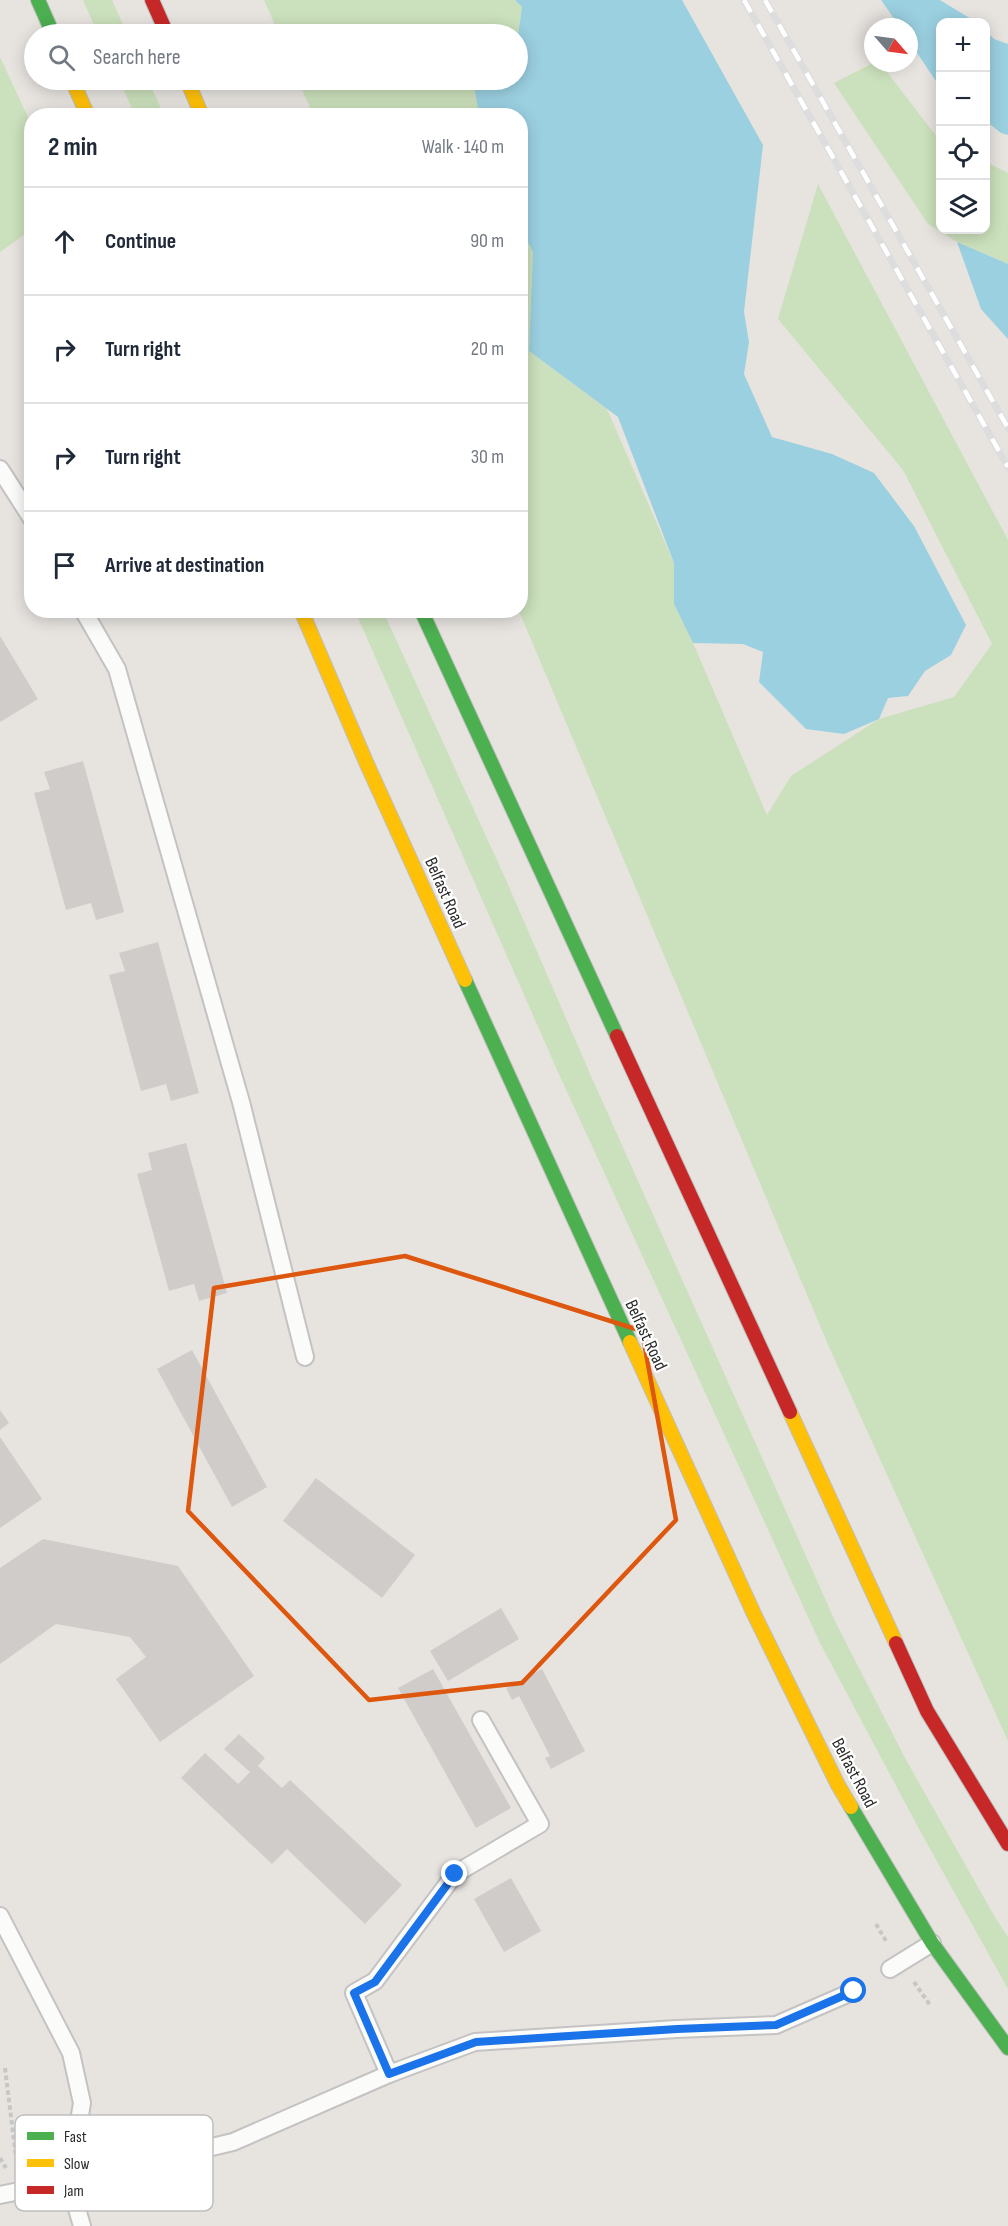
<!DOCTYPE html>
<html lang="en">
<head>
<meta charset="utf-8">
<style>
  body { margin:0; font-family:"Sofia Sans Condensed",sans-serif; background:#f2f2f3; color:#1f2937 }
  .controls { position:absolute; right:18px; top:18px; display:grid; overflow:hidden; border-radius:12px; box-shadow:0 3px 15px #0003 }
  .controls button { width:54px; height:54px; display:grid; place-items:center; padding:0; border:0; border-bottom:2px solid #e0e1e3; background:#fff; color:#1f2937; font:30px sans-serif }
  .compass { position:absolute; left:864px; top:18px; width:54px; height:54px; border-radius:50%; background:#fff; box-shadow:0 3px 15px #0003; rotate:118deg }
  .stop { position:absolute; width:18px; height:18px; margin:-14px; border:4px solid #1a73e8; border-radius:50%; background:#fff }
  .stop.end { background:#1a73e8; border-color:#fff; box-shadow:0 2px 6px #0008 }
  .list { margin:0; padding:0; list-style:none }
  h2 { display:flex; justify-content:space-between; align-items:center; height:78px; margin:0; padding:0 24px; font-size:26px }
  h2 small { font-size:20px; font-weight:400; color:#747a83 }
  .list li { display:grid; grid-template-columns:39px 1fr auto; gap:18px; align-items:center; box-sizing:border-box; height:108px; padding:0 24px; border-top:2px solid #e0e1e3 }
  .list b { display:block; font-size:22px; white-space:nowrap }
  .list em { font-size:20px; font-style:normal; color:#747a83 }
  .icon { flex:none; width:33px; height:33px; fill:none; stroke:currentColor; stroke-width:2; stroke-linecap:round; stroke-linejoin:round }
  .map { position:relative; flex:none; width:1008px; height:2226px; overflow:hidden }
  .search { position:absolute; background:#fff; box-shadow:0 3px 15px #0003; left:24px; top:24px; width:504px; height:66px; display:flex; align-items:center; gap:15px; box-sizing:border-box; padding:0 21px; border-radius:33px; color:#747a83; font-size:22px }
  .panel { position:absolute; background:#fff; box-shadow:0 3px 15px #0003; left:24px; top:108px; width:504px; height:510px; border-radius:24px }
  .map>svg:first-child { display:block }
</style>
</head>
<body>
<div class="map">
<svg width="1008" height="2226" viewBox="0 0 1008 2226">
  <rect width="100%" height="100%" fill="#e7e4e0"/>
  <!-- green -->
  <g fill="#cbe0bc">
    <polygon points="83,0 112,0 127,34 98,34"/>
    <polygon points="264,0 515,0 522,7 518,35 279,34"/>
    <polygon points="0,57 31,124 31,230 0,252"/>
    <polygon points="873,63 880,63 940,141 940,230 986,230 986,162 1008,173 1008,264 957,242 928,224 834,83"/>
    <polygon points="119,80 148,80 164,115 135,115"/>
    <polygon points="298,80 482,80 484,115 313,115"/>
    <polygon points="818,184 1008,540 1008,1741 829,1347 519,611 520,610 521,226 533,252 529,351 607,409 674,563 674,604 693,643 767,815 791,776 879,719 954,697 992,644 903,470 778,319"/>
    <polygon points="355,611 383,611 506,880 591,1076 836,1623 905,1758 996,1919 1008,1937 1008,1989 919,1829 820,1643 558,1072"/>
  </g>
  <!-- water -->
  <g fill="#9bd0e1">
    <polygon points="515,0 682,0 763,145 744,312 749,342 744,374 772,437 832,454 874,473 914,526 966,625 951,655 925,671 908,696 888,698 879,719 844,734 806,729 759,682 763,652 743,644 693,643 674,604 674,563 618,417 529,351 533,252 521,229 520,116 479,115 475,91 477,80 518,80 518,35 522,7"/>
    <polygon points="881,0 940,0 976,22 940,22 940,87 909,41 909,27 900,27"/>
    <polygon points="986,31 994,39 1008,44 1008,135 1001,133 986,121"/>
    <polygon points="957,242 1008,264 1008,339 981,309"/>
  </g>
  <!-- building -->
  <g fill="#cfccca">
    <polygon points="0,636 38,699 0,722"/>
    <polygon points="83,761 124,912 96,920 91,903 66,910 34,793 50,789 44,772"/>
    <polygon points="158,942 199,1093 171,1101 166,1084 141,1091 109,975 125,971 119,953"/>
    <polygon points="186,1143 227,1293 199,1301 194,1284 169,1291 137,1174 152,1170 148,1153"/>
    <polygon points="192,1350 267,1487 232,1507 157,1369"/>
    <polygon points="0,1410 9,1423 0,1430"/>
    <polygon points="0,1437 42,1499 0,1528"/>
    <polygon points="316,1478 415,1555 382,1598 283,1521"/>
    <polygon points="43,1539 178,1566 254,1676 160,1742 116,1679 146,1657 130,1637 56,1624 0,1664 0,1568"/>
    <polygon points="501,1608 519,1639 448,1681 430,1651"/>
    <polygon points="433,1669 511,1808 476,1828 398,1688"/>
    <polygon points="542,1669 585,1751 551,1769 545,1758 550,1756 519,1696 512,1700 506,1688"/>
    <polygon points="239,1734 265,1758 258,1766 282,1788 290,1780 402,1885 365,1924 287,1849 272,1864 181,1778 205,1753 238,1784 250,1772 224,1749"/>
    <polygon points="511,1878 541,1931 504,1952 474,1899"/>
  </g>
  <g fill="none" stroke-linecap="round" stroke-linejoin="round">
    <defs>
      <g id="lane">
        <polyline points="0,469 32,519"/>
        <polyline points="83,610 117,669 241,1102 305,1357"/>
        <polyline points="0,1916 71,2053 82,2103 69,2181 82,2226"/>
        <polyline points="890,1969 932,1943"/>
        <polyline points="389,2074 354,1993 375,1981 455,1874 540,1824 481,1720"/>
        <polyline points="0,2195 69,2181 233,2142 389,2074 475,2042 677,2029 776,2025 854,1991"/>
      </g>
      <g id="fast">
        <polyline points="38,0 53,34"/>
        <polyline points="421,610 617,1036"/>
        <polyline points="465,980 630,1342"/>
        <polyline points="851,1807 932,1943 1008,2048"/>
      </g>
      <g id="slow">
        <polyline points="72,80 88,116"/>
        <polyline points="187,80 202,116"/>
        <polyline points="301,610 366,762 465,980"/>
        <polyline points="630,1342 754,1614 838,1785 851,1807"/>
        <polyline points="790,1412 896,1643"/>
      </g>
      <g id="jam">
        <polyline points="152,0 167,34"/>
        <polyline points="617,1036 790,1412"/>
        <polyline points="896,1643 927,1711 1008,1844"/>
      </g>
    </defs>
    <!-- lane casing -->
    <use href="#lane" stroke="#c4c2c2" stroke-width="20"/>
    <!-- fast casing -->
    <use href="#fast" stroke="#bfbfbd" stroke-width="16"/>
    <!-- slow casing -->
    <use href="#slow" stroke="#bfbfbd" stroke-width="16"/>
    <!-- jam casing -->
    <use href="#jam" stroke="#bfbfbd" stroke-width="16"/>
    <!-- path -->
    <g stroke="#c6c6c5" stroke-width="4" stroke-dasharray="4.5 3" stroke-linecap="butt">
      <polyline points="876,1924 886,1941"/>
      <polyline points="914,1982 930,2005"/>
      <polyline points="5,2068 17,2165"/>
      <polyline points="0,2158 6,2168"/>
    </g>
    <!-- lane -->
    <use href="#lane" stroke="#fbfbfa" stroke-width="16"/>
    <!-- fast -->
    <use href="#fast" stroke="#4caf50" stroke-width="14"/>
    <!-- slow -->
    <use href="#slow" stroke="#ffc107" stroke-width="14"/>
    <!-- jam -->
    <use href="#jam" stroke="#c62828" stroke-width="14"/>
    <defs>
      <g id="rail">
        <polyline points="744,0 1008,467"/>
        <polyline points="765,0 1008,428"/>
      </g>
    </defs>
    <!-- rail casing -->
    <use href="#rail" stroke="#ddddde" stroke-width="7"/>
    <!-- rail -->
    <use href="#rail" stroke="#fff" stroke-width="4.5" stroke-dasharray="14" stroke-linecap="butt"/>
  </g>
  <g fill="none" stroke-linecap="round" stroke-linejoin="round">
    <!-- route -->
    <polyline stroke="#1a73e8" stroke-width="8" points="455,1874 375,1982 354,1993 389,2074 476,2042 677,2029 776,2025 854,1991"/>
  </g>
  <!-- marked area -->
  <path fill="none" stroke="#de570e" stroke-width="4.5" stroke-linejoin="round" d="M405 1256 642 1331 676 1520 522 1683 369 1700 188 1511 214 1288Z"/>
  <g text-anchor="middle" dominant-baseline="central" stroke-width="4.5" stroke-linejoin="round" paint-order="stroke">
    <!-- street labels -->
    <g font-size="18" fill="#2a2a2a" stroke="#fff">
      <text transform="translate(445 893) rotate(66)">Belfast Road</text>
      <text transform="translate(646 1335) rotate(65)">Belfast Road</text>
      <text transform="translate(854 1773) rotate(62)">Belfast Road</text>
    </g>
  </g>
  <!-- legend -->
  <rect x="15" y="2115" width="198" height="96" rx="9" fill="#fff" stroke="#bfbfbf" stroke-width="1.5"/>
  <rect x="27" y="2132" width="27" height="8" fill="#4caf50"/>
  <rect x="27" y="2159" width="27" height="8" fill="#ffc107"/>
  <rect x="27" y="2186" width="27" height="8" fill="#c62828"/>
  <g font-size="16" fill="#2a2a2a">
    <text x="64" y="2142">Fast</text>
    <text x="64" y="2169">Slow</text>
    <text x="64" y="2196">Jam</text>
  </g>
</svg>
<div class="controls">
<button>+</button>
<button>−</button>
<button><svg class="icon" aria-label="locate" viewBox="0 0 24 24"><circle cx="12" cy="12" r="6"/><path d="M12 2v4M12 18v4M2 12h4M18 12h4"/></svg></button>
<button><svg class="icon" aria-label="layers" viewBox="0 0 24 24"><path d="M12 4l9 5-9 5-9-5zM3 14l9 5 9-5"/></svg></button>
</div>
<svg class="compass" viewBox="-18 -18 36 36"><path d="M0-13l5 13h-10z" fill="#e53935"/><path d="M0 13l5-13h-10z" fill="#747a83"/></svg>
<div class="stop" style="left:854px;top:1991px"></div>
<div class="stop end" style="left:455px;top:1874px"></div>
<div class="search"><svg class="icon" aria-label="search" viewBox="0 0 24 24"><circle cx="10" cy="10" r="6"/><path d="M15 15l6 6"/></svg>Search here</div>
<section class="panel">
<h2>2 min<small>Walk · 140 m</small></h2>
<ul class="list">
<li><svg class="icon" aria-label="ahead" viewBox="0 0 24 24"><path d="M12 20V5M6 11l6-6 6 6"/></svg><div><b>Continue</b></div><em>90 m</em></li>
<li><svg class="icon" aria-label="right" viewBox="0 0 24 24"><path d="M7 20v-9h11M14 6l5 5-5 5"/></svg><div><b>Turn right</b></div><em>20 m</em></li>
<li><svg class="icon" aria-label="right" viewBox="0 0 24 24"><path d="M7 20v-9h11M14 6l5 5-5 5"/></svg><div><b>Turn right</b></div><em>30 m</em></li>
<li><svg class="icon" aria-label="arrive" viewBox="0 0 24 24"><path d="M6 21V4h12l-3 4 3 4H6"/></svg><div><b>Arrive at destination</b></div></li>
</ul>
</section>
</div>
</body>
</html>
